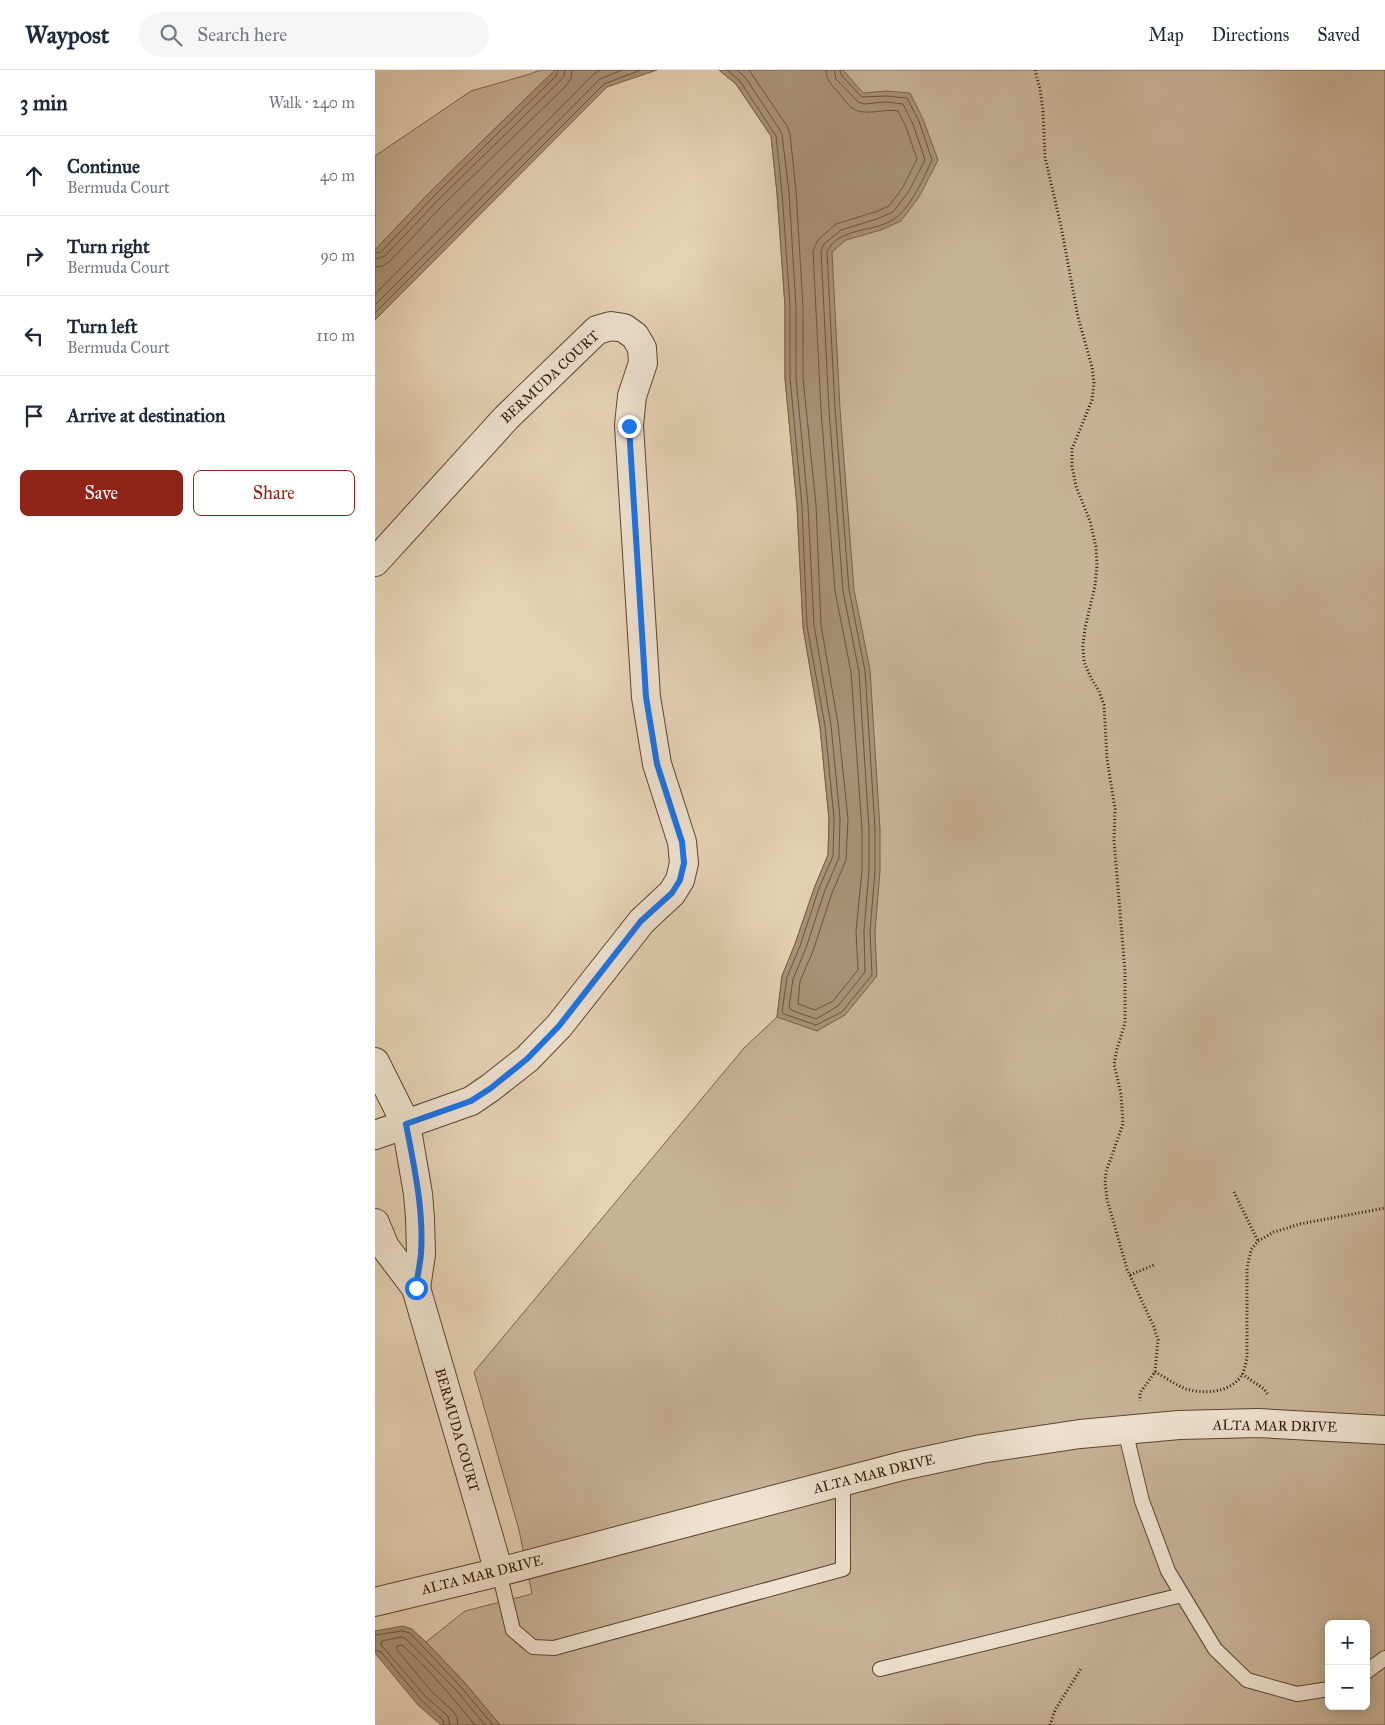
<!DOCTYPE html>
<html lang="en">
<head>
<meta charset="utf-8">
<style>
  body { margin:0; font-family:"IM FELL Great Primer",serif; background:#f6f6f7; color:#1f2937 }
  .controls { position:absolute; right:15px; bottom:15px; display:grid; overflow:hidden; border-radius:8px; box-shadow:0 2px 12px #0003 }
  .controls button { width:45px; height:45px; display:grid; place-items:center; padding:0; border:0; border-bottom:1px solid #e0e1e3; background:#fff; color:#1f2937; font:25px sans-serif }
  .stop { position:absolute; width:15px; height:15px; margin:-11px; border:4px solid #1a73e8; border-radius:50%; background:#fff }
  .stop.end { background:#1a73e8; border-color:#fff; box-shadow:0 1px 5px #0008 }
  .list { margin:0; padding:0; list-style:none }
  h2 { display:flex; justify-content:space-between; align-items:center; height:65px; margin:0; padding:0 20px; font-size:21px }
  h2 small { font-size:16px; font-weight:400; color:#747a83 }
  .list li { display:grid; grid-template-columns:32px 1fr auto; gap:15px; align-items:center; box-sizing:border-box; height:80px; padding:0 20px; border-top:1px solid #e0e1e3 }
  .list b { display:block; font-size:19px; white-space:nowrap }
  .list p { margin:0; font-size:16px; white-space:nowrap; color:#747a83 }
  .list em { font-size:16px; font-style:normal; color:#747a83 }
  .actions { display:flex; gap:10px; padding:15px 20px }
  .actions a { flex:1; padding:11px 0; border:1px solid #8f2418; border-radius:8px; text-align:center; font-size:18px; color:#8f2418 }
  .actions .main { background:#8f2418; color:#fff }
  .icon { flex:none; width:28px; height:28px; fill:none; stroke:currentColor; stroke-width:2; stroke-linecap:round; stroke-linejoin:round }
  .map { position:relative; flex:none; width:1010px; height:1655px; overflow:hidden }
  header { display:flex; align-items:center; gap:30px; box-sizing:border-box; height:70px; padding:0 25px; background:#fff; border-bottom:1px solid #e0e1e3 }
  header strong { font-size:24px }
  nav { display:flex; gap:28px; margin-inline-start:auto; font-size:18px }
  .search { width:350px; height:45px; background:#f6f6f7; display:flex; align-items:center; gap:12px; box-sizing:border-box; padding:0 18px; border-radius:28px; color:#747a83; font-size:19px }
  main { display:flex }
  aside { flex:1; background:#fff }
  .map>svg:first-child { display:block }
</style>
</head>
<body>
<header>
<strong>Waypost</strong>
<div class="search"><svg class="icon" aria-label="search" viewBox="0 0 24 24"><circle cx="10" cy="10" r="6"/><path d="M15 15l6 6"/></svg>Search here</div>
<nav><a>Map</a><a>Directions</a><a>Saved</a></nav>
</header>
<main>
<aside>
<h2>3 min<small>Walk · 240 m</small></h2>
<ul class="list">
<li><svg class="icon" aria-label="ahead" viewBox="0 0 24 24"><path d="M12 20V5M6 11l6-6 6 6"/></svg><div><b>Continue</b><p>Bermuda Court</p></div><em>40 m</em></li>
<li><svg class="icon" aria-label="right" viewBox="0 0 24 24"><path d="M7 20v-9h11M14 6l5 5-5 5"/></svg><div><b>Turn right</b><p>Bermuda Court</p></div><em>90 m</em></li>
<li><svg class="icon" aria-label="left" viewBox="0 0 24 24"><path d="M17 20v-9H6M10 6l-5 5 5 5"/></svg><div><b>Turn left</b><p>Bermuda Court</p></div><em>110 m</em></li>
<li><svg class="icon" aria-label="arrive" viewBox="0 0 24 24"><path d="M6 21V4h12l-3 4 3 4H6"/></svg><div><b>Arrive at destination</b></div></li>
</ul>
<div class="actions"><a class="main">Save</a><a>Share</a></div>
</aside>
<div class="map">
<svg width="1010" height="1655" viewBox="0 0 1010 1655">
  <rect width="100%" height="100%" fill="#e6d3b6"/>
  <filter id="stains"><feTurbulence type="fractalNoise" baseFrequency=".004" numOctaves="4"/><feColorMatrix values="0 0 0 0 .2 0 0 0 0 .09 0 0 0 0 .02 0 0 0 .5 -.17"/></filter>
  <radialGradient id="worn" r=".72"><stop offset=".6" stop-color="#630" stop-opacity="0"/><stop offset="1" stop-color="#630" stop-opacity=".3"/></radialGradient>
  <!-- green -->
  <g fill="#c7b398" stroke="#7b644e" fill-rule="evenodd">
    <polygon points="165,0 180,0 55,122 0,180 0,86 96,21 155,4"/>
    <path d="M344 0H1010V1655H125L89 1612 51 1572 90 1541 157 1524 144 1460 99 1302 369 978 402 947 407 906 420 874 440 816 453 785 454 749 445 657 428 557 422 436 410 308V236L402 123 396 66 361 14ZM954 1554H991V1636H954Z"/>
  </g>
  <!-- water -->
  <g fill="#a89279" stroke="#78604a">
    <polygon points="180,0 282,0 232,17 0,250 0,180 55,122"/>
    <polygon points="344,0 468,0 488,23 511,21 535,23 548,49 563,90 544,127 526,151 506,160 471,170 457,182 465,339 479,520 495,600 505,759 505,801 500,862 502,906 470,945 442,961 402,947 407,906 420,874 440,816 453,785 454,749 445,657 428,557 422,436 410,308 410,236 402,123 396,66 361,14"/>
    <polygon points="28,1556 37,1559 51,1572 89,1612 125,1655 66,1655 43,1635 0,1583 0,1561"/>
  </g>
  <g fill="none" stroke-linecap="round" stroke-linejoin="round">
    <!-- shore -->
    <g stroke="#6c533e" stroke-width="1">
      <path d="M352 0 365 11 401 66 407 122 415 236V308L427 436 432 556 450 656 459 748 458 786 444 818 425 876 412 907 407 942 409 944 441 955 467 942 497 905 495 862 500 801V759L490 601 474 520 460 339 452 182C464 155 503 164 523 146 537 134 549 108 557 90L544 51 532 28 511 26 487 27 466 5 465 0"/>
      <polyline points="362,0 370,7 405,60 407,65 414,122 421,236 421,308 433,435 439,555 456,655 465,748 464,788 450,820 431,878 418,909 414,937 416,940 441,949 463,936 490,902 489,861 494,800 494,760 484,602 468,521 454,340 446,181 449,174 466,160 502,149 518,142 534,121 550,90 538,54 528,34 511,32 489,34 483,32 461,9 459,0"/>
      <path d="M374 0 412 56 415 64 421 121 428 236V308L441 435 446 555 463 654 473 749 471 790 457 823 438 881 425 911 423 934 440 940 458 931 483 900 481 861 487 800V760L476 602 460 521 446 340 438 181 443 170 461 154 500 142 514 136 528 117 542 89 531 57 523 41C509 38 490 47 477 38 472 34 468 28 464 23 457 16 451 10 451 0"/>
      <polyline points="0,183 6,182 59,126 181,6 183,0"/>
      <polyline points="0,189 10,186 63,130 186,10 189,6 190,0"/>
      <polyline points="0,197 8,196 15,191 68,135 191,16 196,8 197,0"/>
      <polyline points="0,224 219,4 225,0"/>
      <polyline points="0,235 225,9 247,0"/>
      <polyline points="0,243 229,14 266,0"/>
      <polyline points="0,1565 27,1561 35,1563 85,1616 118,1655"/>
      <polyline points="0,1580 6,1582 47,1631 68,1650 69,1655"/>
      <polyline points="75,1655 73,1646 51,1627 6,1575 7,1571 26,1567 31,1569 81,1620 110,1655"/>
      <path d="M83 1655 82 1647 78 1641 57 1622 22 1580V1576L27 1575C54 1599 77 1627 100 1655"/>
    </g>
    <defs>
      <g id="service">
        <polyline points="750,1360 767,1431 793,1501 840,1579 872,1610 922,1624 954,1619"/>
        <polyline points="124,1502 138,1560 158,1577 179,1578 468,1499 468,1411"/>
        <polyline points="505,1599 807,1525"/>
        <polyline points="991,1602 1010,1588"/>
      </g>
      <g id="minor">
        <polyline points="0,492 131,348 222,260 236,256 249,258 260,266 267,278 268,293 257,326 254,355 271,627 282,694 307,772 309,793 305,810 297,823 267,851 184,956 152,989 115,1018 96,1031 0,1065"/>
        <polyline points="0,992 31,1054 43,1124 45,1148 46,1184 41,1218"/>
        <polyline points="0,1153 10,1177 41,1218 124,1502"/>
        <polyline points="0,1532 124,1502 527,1396 606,1379 705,1364 804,1355 883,1353 1010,1360"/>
      </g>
    </defs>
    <!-- service casing -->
    <use href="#service" stroke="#5d4430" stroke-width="16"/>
    <!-- minor casing -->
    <use href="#minor" stroke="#5d4430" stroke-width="30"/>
    <!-- path -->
    <g stroke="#2f1404" stroke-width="3" stroke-dasharray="1 2.5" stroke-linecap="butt">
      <polyline points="660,0 665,19 668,41 670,87 686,156 703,247 717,297 719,313 717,330 697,379 697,396 701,416 715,451 721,477 722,496 720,516 710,558 708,576 709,592 716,608 724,621 729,635 732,689 740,739 739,770 750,902 750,953 742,979 739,994 746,1024 748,1054 731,1102 730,1113 732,1129 752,1199 779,1257 783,1270 780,1302 765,1323 765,1331"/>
      <polyline points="859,1122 883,1171"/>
      <polyline points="755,1205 779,1195"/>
      <path d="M780 1302C790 1307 801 1315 811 1319 828 1324 850 1323 863 1310 869 1304 870 1296 872 1288V1198L876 1180 883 1171 899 1162 925 1154 1010 1138"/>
      <polyline points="867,1304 889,1319 893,1325"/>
      <polyline points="675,1655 680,1640 707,1597"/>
    </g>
    <!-- service -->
    <use href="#service" stroke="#efe2d0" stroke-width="14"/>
    <!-- minor -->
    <use href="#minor" stroke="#efe2d0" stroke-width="28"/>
  </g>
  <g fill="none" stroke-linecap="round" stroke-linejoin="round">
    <!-- route -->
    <path stroke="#1a73e8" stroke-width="6" d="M41 1218C42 1207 45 1195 46 1184 49 1140 39 1096 31 1054L96 1031 116 1018 152 989 184 956 266 851 297 823 305 810 309 793 307 772 282 694 271 627 254 356"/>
  </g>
  <g text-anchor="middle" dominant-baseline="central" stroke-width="5" stroke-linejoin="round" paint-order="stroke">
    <!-- street labels -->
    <g font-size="14" fill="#2f1404" stroke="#efe2d0">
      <text transform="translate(175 307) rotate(-43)">BERMUDA COURT</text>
      <text transform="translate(900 1356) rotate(1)">ALTA MAR DRIVE</text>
      <text transform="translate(82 1360) rotate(74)">BERMUDA COURT</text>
      <text transform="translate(499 1404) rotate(-14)">ALTA MAR DRIVE</text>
      <text transform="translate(107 1505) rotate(-14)">ALTA MAR DRIVE</text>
    </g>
  </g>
  <rect width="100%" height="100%" filter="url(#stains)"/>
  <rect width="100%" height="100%" fill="url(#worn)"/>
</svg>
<div class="controls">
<button>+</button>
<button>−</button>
</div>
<div class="stop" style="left:41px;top:1218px"></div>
<div class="stop end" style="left:254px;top:356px"></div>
</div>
</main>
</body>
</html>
